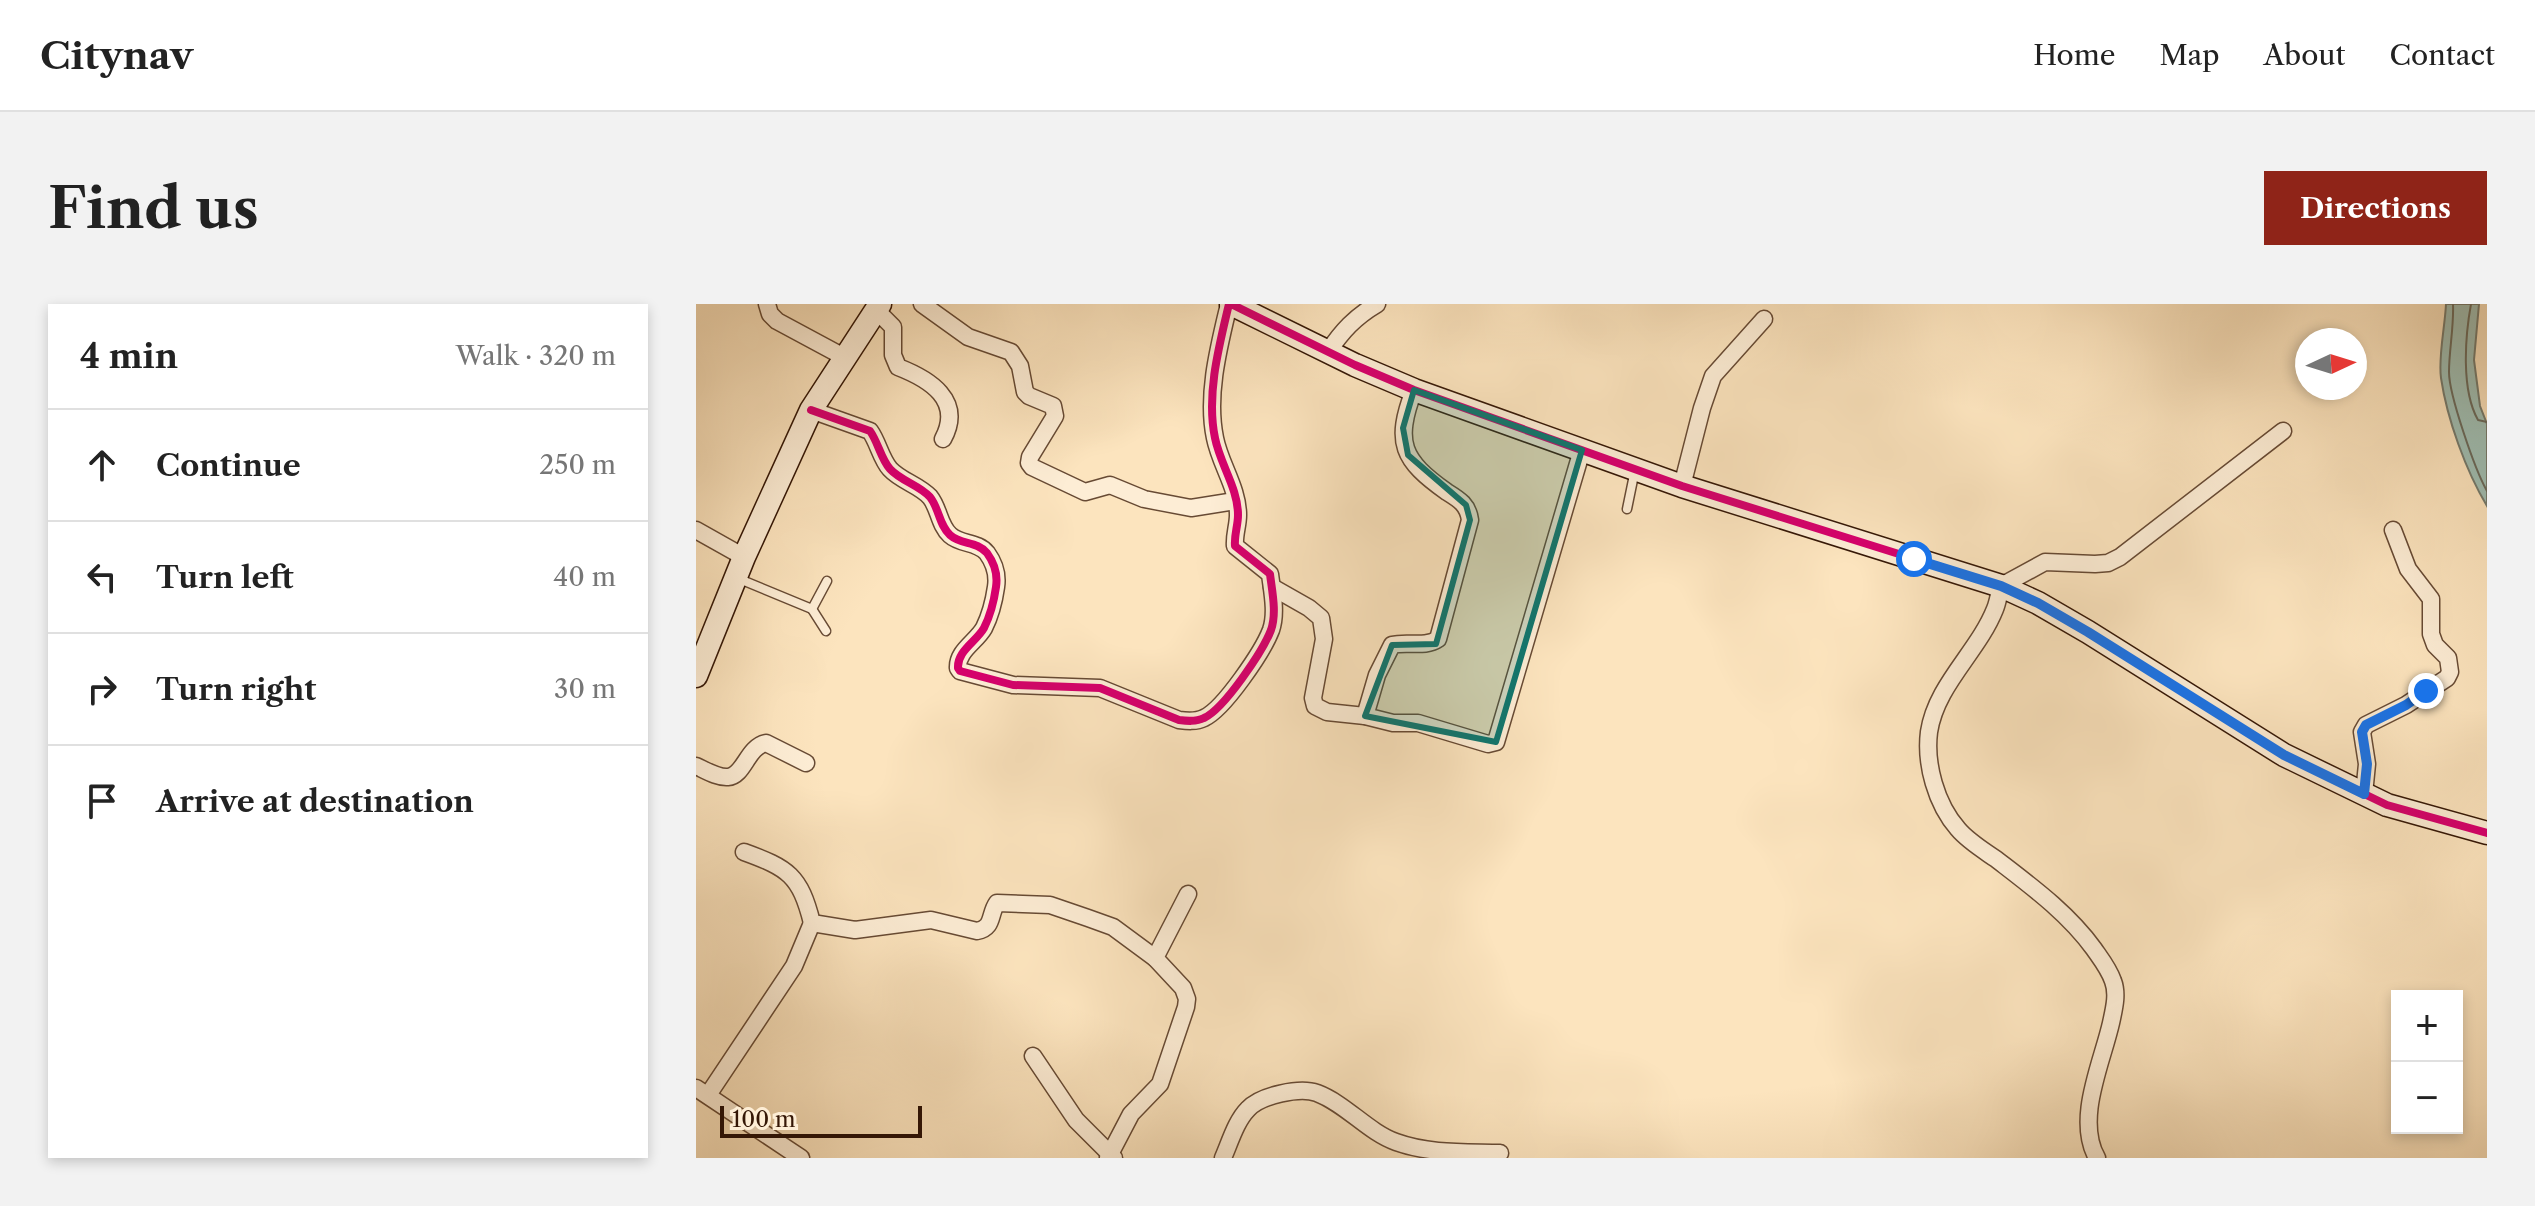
<!DOCTYPE html>
<html lang="en">
<head>
<meta charset="utf-8">
<style>
  body { margin:0; font-family:"Libre Caslon Text",serif; background:#f2f2f2; color:#222 }
  .controls { position:absolute; right:24px; bottom:24px; display:grid; overflow:hidden; border-radius:0px; box-shadow:0 4px 12px #0003 }
  .controls button { width:72px; height:72px; display:grid; place-items:center; padding:0; border:0; border-bottom:2px solid #e0e0e0; background:#fff; color:#222; font:40px sans-serif }
  .compass { position:absolute; left:1599px; top:24px; width:72px; height:72px; border-radius:50%; background:#fff; box-shadow:0 4px 12px #0003; rotate:86deg }
  .scale { position:absolute; left:24px; bottom:20px; width:202px; box-sizing:border-box; padding-left:8px; border:4px solid #351706; border-top:0; font-size:22px; line-height:28px; white-space:nowrap; color:#351706; -webkit-text-stroke:6px #fdedd5; paint-order:stroke }
  .stop { position:absolute; width:24px; height:24px; margin:-18px; border:6px solid #1a73e8; border-radius:50%; background:#fff }
  .stop.end { background:#1a73e8; border-color:#fff; box-shadow:0 2px 8px #0008 }
  .list { margin:0; padding:0; list-style:none }
  h2 { display:flex; justify-content:space-between; align-items:center; height:104px; margin:0; padding:0 32px; font-size:34px }
  h2 small { font-size:26px; font-weight:400; color:#767676 }
  .list li { display:grid; grid-template-columns:52px 1fr auto; gap:24px; align-items:center; box-sizing:border-box; height:112px; padding:0 32px; border-top:2px solid #e0e0e0 }
  .list b { display:block; font-size:30px; white-space:nowrap }
  .list em { font-size:26px; font-style:normal; color:#767676 }
  .icon { flex:none; width:44px; height:44px; fill:none; stroke:currentColor; stroke-width:2; stroke-linecap:round; stroke-linejoin:round }
  .map { position:relative; flex:none; width:1791px; height:854px; overflow:hidden; border-radius:0px }
  header { display:flex; align-items:center; gap:48px; box-sizing:border-box; height:112px; padding:0 40px; background:#fff; border-bottom:2px solid #e0e0e0 }
  header strong { font-size:38px }
  nav { display:flex; gap:44px; margin-inline-start:auto; font-size:28px }
  .intro { display:flex; align-items:center; justify-content:space-between; box-sizing:border-box; height:192px; padding:0 48px }
  h1 { margin:0; font-size:56px }
  .button { padding:20px 36px; border-radius:0px; background:#8f2418; color:#fff; font-size:28px; font-weight:700 }
  main { display:flex; gap:48px; padding:0 48px }
  aside { flex:1; background:#fff; border-radius:0px; box-shadow:0 4px 12px #0003 }
  .map>svg:first-child { display:block }
</style>
</head>
<body>
<header>
<strong>Citynav</strong>
<nav><a>Home</a><a>Map</a><a>About</a><a>Contact</a></nav>
</header>
<div class="intro"><h1>Find us</h1><a class="button">Directions</a></div>
<main>
<aside>
<h2>4 min<small>Walk · 320 m</small></h2>
<ul class="list">
<li><svg class="icon" aria-label="ahead" viewBox="0 0 24 24"><path d="M12 20V5M6 11l6-6 6 6"/></svg><div><b>Continue</b></div><em>250 m</em></li>
<li><svg class="icon" aria-label="left" viewBox="0 0 24 24"><path d="M17 20v-9H6M10 6l-5 5 5 5"/></svg><div><b>Turn left</b></div><em>40 m</em></li>
<li><svg class="icon" aria-label="right" viewBox="0 0 24 24"><path d="M7 20v-9h11M14 6l5 5-5 5"/></svg><div><b>Turn right</b></div><em>30 m</em></li>
<li><svg class="icon" aria-label="arrive" viewBox="0 0 24 24"><path d="M6 21V4h12l-3 4 3 4H6"/></svg><div><b>Arrive at destination</b></div></li>
</ul>
</aside>
<div class="map">
<svg width="1791" height="854" viewBox="0 0 1791 854">
  <rect width="100%" height="100%" fill="#fce4be"/>
  <filter id="stains"><feTurbulence type="fractalNoise" baseFrequency=".0025" numOctaves="4"/><feColorMatrix values="0 0 0 0 .2 0 0 0 0 .09 0 0 0 0 .02 0 0 0 .5 -.17"/></filter>
  <radialGradient id="worn" r=".72"><stop offset=".6" stop-color="#630" stop-opacity="0"/><stop offset="1" stop-color="#630" stop-opacity=".3"/></radialGradient>
  <!-- water -->
  <path fill="#9fbeb3" stroke="#757b6e" stroke-width="2" d="M1750 0H1783L1778 56 1784 102 1791 120V202C1770 167 1751 115 1745 74 1742 53 1749 23 1750 0Z"/>
  <g fill="none" stroke-linecap="round" stroke-linejoin="round">
    <!-- shore -->
    <g stroke="#6a6a5c" stroke-width="2">
      <path d="M1757 0C1758 23 1753 46 1753 68 1753 91 1779 166 1791 187"/>
      <path d="M1775 0C1769 33 1765 86 1782 116L1791 118"/>
    </g>
    <defs>
      <g id="lane">
        <polyline points="931,205 939,166"/>
        <polyline points="41,274 116,305 131,277"/>
        <polyline points="116,305 130,327"/>
      </g>
      <g id="street">
        <polyline points="71,0 74,10 81,17 148,53"/>
        <polyline points="226,0 272,33 315,48 324,62 329,88 333,92 357,102 359,112 334,153 333,159 336,163 389,188 414,181 448,195 495,204 539,197"/>
        <path d="M180 6 197 23V51L202 63C233 75 268 96 247 135"/>
        <path d="M632 48C646 27 659 13 681 0"/>
        <path d="M115 106 174 127C182 138 185 155 194 165 205 177 223 181 234 193 243 204 243 221 254 231 265 241 281 237 291 249 299 260 302 270 300 283 298 297 294 312 288 324 280 338 261 347 262 364L264 367 317 381 404 384 483 416C491 417 500 418 508 414 528 405 567 347 575 326 581 309 576 287 574 270L539 242C538 231 542 222 542 211 542 184 524 160 519 134 510 91 523 42 533 0"/>
        <polyline points="986,182 1006,104 1017,72 1068,15"/>
        <polyline points="0,226 48,253"/>
        <polyline points="576,283 613,304 625,314 628,335 617,394 619,402 631,408 669,412 697,419 722,419 792,440 800,438 886,146"/>
        <path d="M669 412 681 371 696 341C711 337 729 344 742 335L774 216C772 201 764 196 751 188 706 156 698 139 718 86"/>
        <path d="M0 462C9 466 22 474 32 473 48 472 51 443 70 439L110 459"/>
        <polyline points="1668,490 1671,460 1666,428 1670,421 1710,401 1751,374 1754,368 1752,354 1739,341 1735,330 1735,295 1712,265 1697,226"/>
        <path d="M48 548C92 564 104 571 116 619L159 626 235 616 281 627C298 624 293 610 301 599L354 601 392 614 417 623 459 654"/>
        <polyline points="337,752 380,816 418,854"/>
        <polyline points="0,784 105,854"/>
        <polyline points="12,791 98,662 116,619"/>
        <polyline points="412,854 435,810 464,780 490,703 491,695 487,684 459,654 492,590"/>
        <path d="M527 854C534 838 540 817 552 805 565 791 604 783 621 789 650 800 672 828 700 838 733 850 769 848 804 849"/>
        <path d="M1401 854C1379 815 1406 759 1415 719 1418 705 1422 690 1417 677 1413 665 1405 655 1398 645 1372 609 1335 582 1300 555 1287 546 1272 537 1262 525 1240 500 1229 460 1233 428 1240 381 1282 348 1299 305 1302 298 1303 289 1305 282L1349 258 1399 260 1412 259 1424 253 1587 127"/>
      </g>
      <g id="secondary">
        <polyline points="535,0 659,61 718,86 986,182 1305,282 1342,299 1392,328 1588,451 1691,501 1791,529"/>
        <polyline points="0,372 48,253 115,106 184,0"/>
      </g>
    </defs>
    <!-- lane casing -->
    <use href="#lane" stroke="#674a34" stroke-width="11"/>
    <!-- street casing -->
    <use href="#street" stroke="#674a34" stroke-width="19"/>
    <!-- secondary casing -->
    <use href="#secondary" stroke="#351706" stroke-width="25"/>
    <!-- lane -->
    <use href="#lane" stroke="#fdedd5" stroke-width="8"/>
    <!-- street -->
    <use href="#street" stroke="#fdedd5" stroke-width="16"/>
    <!-- secondary -->
    <use href="#secondary" stroke="#fdedd5" stroke-width="22"/>
    <defs>
      <g id="cycleway">
        <polyline points="535,0 659,61 718,86 986,182 1305,282 1342,299 1392,328 1588,451 1691,501 1791,529"/>
        <path d="M115 106 174 127C182 138 185 155 194 165 205 177 223 181 234 193 243 204 243 221 254 231 265 241 281 237 291 249 299 260 302 270 300 283 298 297 294 312 288 324 280 338 261 347 262 364L264 367 317 381 404 384 483 416C491 417 500 418 508 414 528 405 567 347 575 326 581 309 576 287 574 270L539 242C538 231 542 222 542 211 542 184 524 160 519 134 510 91 523 42 533 0"/>
      </g>
    </defs>
    <!-- cycleway casing -->
    <use href="#cycleway" stroke="#fdedd5" stroke-width="13"/>
    <!-- cycleway -->
    <use href="#cycleway" stroke="#d6006c" stroke-width="8"/>
  </g>
  <g fill="none" stroke-linecap="round" stroke-linejoin="round">
    <!-- route -->
    <polyline stroke="#1a73e8" stroke-width="10" points="1218,255 1305,282 1342,299 1392,328 1588,451 1668,490 1671,460 1666,428 1670,421 1710,401 1730,387"/>
  </g>
  <!-- marked area -->
  <path fill="#0f766e" fill-opacity="0.2" stroke="#0f766e" stroke-width="6" stroke-linejoin="round" d="M718 86 886 146 800 438 669 412 696 341 740 340 774 216 770 201 712 151 707 124Z"/>
  <rect width="100%" height="100%" filter="url(#stains)"/>
  <rect width="100%" height="100%" fill="url(#worn)"/>
</svg>
<div class="controls">
<button>+</button>
<button>−</button>
</div>
<svg class="compass" viewBox="-18 -18 36 36"><path d="M0-13l5 13h-10z" fill="#e53935"/><path d="M0 13l5-13h-10z" fill="#767676"/></svg>
<div class="scale">100 m</div>
<div class="stop" style="left:1218px;top:255px"></div>
<div class="stop end" style="left:1730px;top:387px"></div>
</div>
</main>
</body>
</html>
